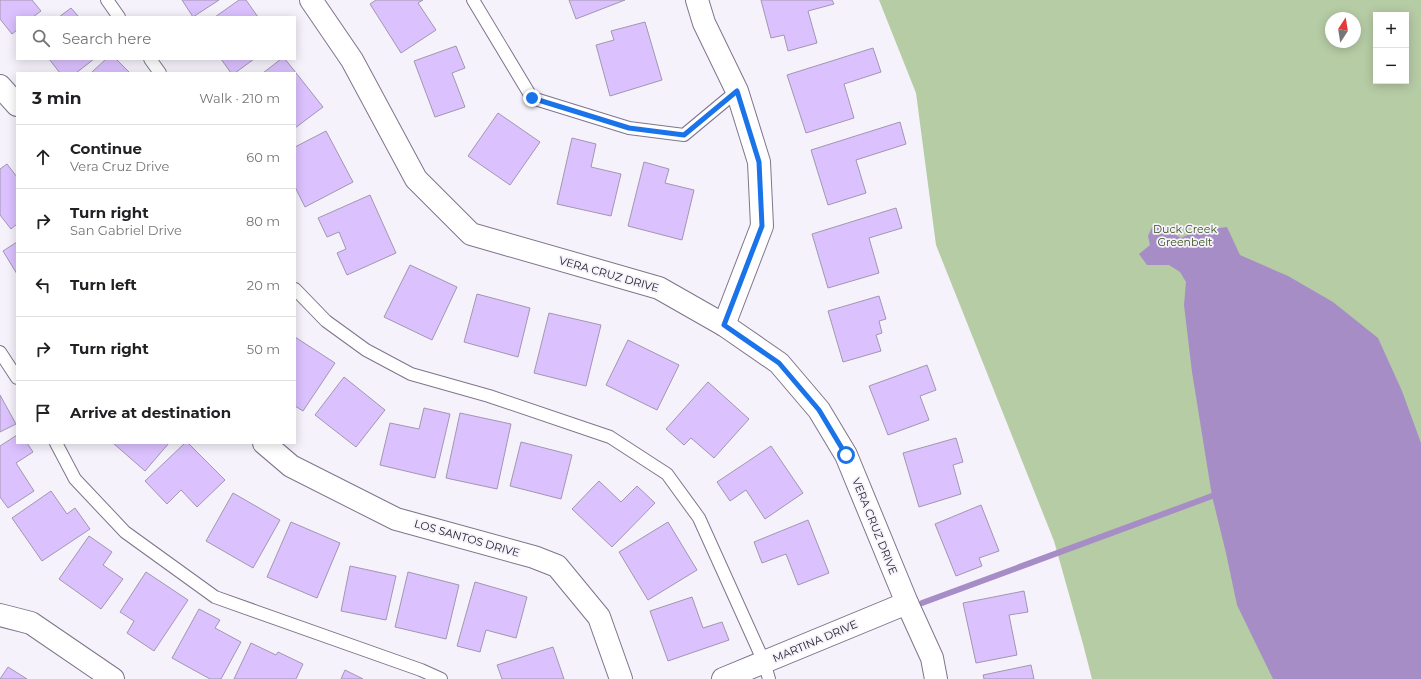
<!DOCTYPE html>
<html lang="en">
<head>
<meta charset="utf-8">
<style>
  body { margin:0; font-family:Montserrat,sans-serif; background:#f6f6f6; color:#202124 }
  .controls { position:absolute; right:12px; top:12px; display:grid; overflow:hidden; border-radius:0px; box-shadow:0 2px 10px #0003 }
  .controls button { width:36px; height:36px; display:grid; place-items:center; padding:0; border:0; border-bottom:1px solid #e0e0e0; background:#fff; color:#202124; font:20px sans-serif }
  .compass { position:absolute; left:1325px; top:12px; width:36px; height:36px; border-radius:50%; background:#fff; box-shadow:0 2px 10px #0003; rotate:12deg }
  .stop { position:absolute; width:12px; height:12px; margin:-9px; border:3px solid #1a73e8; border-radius:50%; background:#fff }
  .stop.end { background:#1a73e8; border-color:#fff; box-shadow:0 1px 4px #0008 }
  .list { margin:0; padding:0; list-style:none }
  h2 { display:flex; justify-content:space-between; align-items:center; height:52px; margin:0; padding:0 16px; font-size:17px }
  h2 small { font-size:13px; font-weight:400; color:#757577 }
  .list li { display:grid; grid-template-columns:26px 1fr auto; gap:12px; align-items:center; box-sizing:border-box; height:64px; padding:0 16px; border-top:1px solid #e0e0e0 }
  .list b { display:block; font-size:15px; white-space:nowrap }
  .list p { margin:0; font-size:13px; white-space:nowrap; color:#757577 }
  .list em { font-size:13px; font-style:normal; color:#757577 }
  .icon { flex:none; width:22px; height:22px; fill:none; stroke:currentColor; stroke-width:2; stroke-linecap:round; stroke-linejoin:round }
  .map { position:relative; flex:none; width:1421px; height:679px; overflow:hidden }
  .search { position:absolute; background:#fff; box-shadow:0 2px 10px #0003; left:16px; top:16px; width:280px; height:44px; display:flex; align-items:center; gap:10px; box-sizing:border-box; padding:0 14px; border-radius:0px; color:#757577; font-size:15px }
  .panel { position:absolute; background:#fff; box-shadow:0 2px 10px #0003; left:16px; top:72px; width:280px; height:372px; border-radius:0px }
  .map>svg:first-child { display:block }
</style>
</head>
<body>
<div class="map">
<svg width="1421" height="679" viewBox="0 0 1421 679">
  <rect width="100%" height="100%" fill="#f6f2fc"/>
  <!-- green -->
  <path fill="#b6cca5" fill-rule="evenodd" d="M879 0H1421V679H1092L1083 644 1054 541 936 245 916 93ZM1376 15H1406V81H1376ZM1331 18H1355V42H1331Z"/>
  <!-- water -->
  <polygon fill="#a68dc6" points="1152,227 1166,229 1181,238 1196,231 1227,227 1240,255 1288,276 1333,302 1378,338 1402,391 1421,443 1421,679 1273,679 1237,605 1226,553 1212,496 1192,372 1184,305 1186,282 1180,272 1169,265 1147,265 1139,254 1150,245 1148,236"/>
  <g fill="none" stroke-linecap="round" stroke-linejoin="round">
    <!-- stream -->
    <polyline stroke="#a68dc6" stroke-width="6" points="922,603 1212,496"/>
  </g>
  <!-- building -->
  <g fill="#dbc1fe" stroke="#a197af">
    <polygon points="0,0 32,0 41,11 33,17 17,17 17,30 12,34 0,19"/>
    <polygon points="182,0 219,0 193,17"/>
    <polygon points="239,0 246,0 258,17 215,17"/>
    <polygon points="376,0 423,0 418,3 436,30 401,53 370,4"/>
    <polygon points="569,0 625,0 576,19"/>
    <polygon points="761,0 832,0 834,4 808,11 817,43 788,51 784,35 771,38"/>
    <polygon points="71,8 79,17 59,17"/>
    <polygon points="645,22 662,80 610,96 596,45 614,40 611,31"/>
    <polygon points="456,46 465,68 452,73 465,107 435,117 414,61"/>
    <polygon points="873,48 881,72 844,84 854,118 806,133 787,75"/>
    <polygon points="49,59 94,59 76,73 60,73"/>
    <polygon points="106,59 116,59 130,73 91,73"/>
    <polygon points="221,59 254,59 235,73 231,73"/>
    <polygon points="281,59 285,59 323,107 295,128 295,73 263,73"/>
    <polygon points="498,113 540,142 510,185 468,156"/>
    <polygon points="900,122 906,144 856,160 866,193 828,205 811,150"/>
    <polygon points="326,131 353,182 305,207 295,187 295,147"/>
    <polygon points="572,138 596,144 591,167 621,174 611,216 557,204"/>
    <polygon points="644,162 669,169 665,183 694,190 682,240 628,226"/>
    <polygon points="7,164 17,177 17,224 11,229 0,215 0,169"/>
    <polygon points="370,195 396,253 347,275 337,253 346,249 339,232 327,237 318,218"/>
    <polygon points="896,208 902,228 869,238 879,273 828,288 812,234"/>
    <polygon points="17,242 17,274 3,251"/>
    <polygon points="410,265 457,287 432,340 384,317"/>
    <polygon points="477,294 530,308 518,357 464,342"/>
    <polygon points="879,296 886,319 879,321 882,333 876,335 881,351 843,362 828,311"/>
    <polygon points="549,313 601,325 586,386 534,373"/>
    <polygon points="295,337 335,363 303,411 295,406"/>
    <polygon points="628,340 679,365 657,410 606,385"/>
    <polygon points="927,365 936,390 920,396 929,420 888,435 869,386"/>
    <polygon points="344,377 385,410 356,447 315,415"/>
    <polygon points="708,382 749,419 714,458 691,438 684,445 666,429"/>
    <polygon points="0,395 16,424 0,432"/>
    <polygon points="424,408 450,414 435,478 380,465 390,423 419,429"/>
    <polygon points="460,413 511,424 497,489 446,478"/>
    <polygon points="17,435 17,443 27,443 33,452 16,463 34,491 8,508 0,497 0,446"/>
    <polygon points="956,438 963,462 953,465 961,494 919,507 903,453"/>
    <polygon points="521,442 572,455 561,499 510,486"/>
    <polygon points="113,443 169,443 145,471"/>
    <polygon points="185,443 188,443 225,480 197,507 181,490 167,504 145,481"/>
    <polygon points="771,446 803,493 765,519 746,490 730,501 717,482"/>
    <polygon points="599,481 621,502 637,486 655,503 612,547 572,509"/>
    <polygon points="51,491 67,514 75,508 90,529 42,561 12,518"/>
    <polygon points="233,493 280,520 253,568 206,541"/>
    <polygon points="981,505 999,551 979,558 982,566 956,576 935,524"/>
    <polygon points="808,520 829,573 798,585 786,554 762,563 754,542"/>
    <polygon points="291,522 340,543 317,598 267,577"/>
    <polygon points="668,522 697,570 648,600 619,552"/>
    <polygon points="89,536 112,552 103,565 123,579 101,609 59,579"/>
    <polygon points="350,566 396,576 386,620 341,611"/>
    <polygon points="146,572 188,600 154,651 127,633 134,621 120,612"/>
    <polygon points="408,572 459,585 446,639 395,627"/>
    <polygon points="475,582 527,597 516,638 486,630 480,652 457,646"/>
    <polygon points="1024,591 1028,612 1009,615 1017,655 976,663 963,603"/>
    <polygon points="692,597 703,628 722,622 729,640 668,661 650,611"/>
    <polygon points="199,609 220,620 215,628 241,642 221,679 210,679 172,658"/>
    <polygon points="251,643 276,655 278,652 303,664 296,679 234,679"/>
    <polygon points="553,647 564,679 502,679 497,665"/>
    <polygon points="1031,665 1034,679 984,679 983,675"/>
    <polygon points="8,667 27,679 0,679"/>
    <polygon points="345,670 363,679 341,679"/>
  </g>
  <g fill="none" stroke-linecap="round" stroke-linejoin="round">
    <defs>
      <g id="service">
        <polyline points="107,0 119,17"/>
        <polyline points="473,0 532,98 629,128 684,135 737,91"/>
        <polyline points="150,59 160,73"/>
        <polyline points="295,289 326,321 366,350 411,374 489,396 610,437 667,474 699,518 764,662 769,679"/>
        <polyline points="0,352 17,378"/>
        <polyline points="56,443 75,479 125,532 215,597 421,670 441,679"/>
      </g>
      <g id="minor">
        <polyline points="311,0 352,60 416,179 471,234 659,288 724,325 779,363 819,410 846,455 907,603 932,658 936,679"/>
        <polyline points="697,0 704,23 737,91 759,162 762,226 724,325"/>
        <polyline points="0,86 17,105"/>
        <polyline points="264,443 291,466 396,519 534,557 557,566 599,617 621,679"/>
        <polyline points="0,615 31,623 113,679"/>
        <polyline points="723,679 907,603"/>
      </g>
    </defs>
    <!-- service casing -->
    <use href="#service" stroke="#7f758c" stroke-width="14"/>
    <!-- minor casing -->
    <use href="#minor" stroke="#7f758c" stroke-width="24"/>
    <!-- service -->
    <use href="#service" stroke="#fff" stroke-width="12"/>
    <!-- minor -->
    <use href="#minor" stroke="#fff" stroke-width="22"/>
  </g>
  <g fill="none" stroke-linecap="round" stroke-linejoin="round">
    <!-- route -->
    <polyline stroke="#1a73e8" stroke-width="5" points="532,98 629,128 684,135 737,91 759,162 762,226 724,325 779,363 819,410 846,455"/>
  </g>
  <g text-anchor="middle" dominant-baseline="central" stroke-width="3.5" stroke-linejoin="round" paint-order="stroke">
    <!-- park labels -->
    <g font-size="11" fill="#355215" stroke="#f6f2fc">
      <text x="1185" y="229">Duck Creek<tspan x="1185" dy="13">Greenbelt</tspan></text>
    </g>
    <!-- street labels -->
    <g font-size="11" fill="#1f1c25" stroke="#f6f2fc">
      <text transform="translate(609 274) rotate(16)">VERA CRUZ DRIVE</text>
      <text transform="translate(875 526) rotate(68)">VERA CRUZ DRIVE</text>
      <text transform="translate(467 538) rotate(16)">LOS SANTOS DRIVE</text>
      <text transform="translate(815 641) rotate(-23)">MARTINA DRIVE</text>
    </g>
  </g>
</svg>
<div class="controls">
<button>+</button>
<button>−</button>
</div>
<svg class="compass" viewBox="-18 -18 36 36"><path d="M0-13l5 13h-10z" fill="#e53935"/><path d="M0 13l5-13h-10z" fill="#757577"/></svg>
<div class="stop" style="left:846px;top:455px"></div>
<div class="stop end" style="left:532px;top:98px"></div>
<div class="search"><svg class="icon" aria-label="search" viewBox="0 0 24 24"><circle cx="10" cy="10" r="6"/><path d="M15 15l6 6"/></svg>Search here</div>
<section class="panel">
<h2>3 min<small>Walk · 210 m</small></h2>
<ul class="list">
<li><svg class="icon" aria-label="ahead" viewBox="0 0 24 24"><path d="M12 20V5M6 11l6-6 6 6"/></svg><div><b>Continue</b><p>Vera Cruz Drive</p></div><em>60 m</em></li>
<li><svg class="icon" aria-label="right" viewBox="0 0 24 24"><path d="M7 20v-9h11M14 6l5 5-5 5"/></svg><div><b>Turn right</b><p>San Gabriel Drive</p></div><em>80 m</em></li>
<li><svg class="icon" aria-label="left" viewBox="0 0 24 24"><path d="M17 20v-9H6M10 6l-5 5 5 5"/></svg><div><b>Turn left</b></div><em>20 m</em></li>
<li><svg class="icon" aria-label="right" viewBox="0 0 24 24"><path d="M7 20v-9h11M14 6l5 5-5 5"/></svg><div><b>Turn right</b></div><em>50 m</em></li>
<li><svg class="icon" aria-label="arrive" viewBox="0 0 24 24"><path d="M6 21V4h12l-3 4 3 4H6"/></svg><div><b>Arrive at destination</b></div></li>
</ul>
</section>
</div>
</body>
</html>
